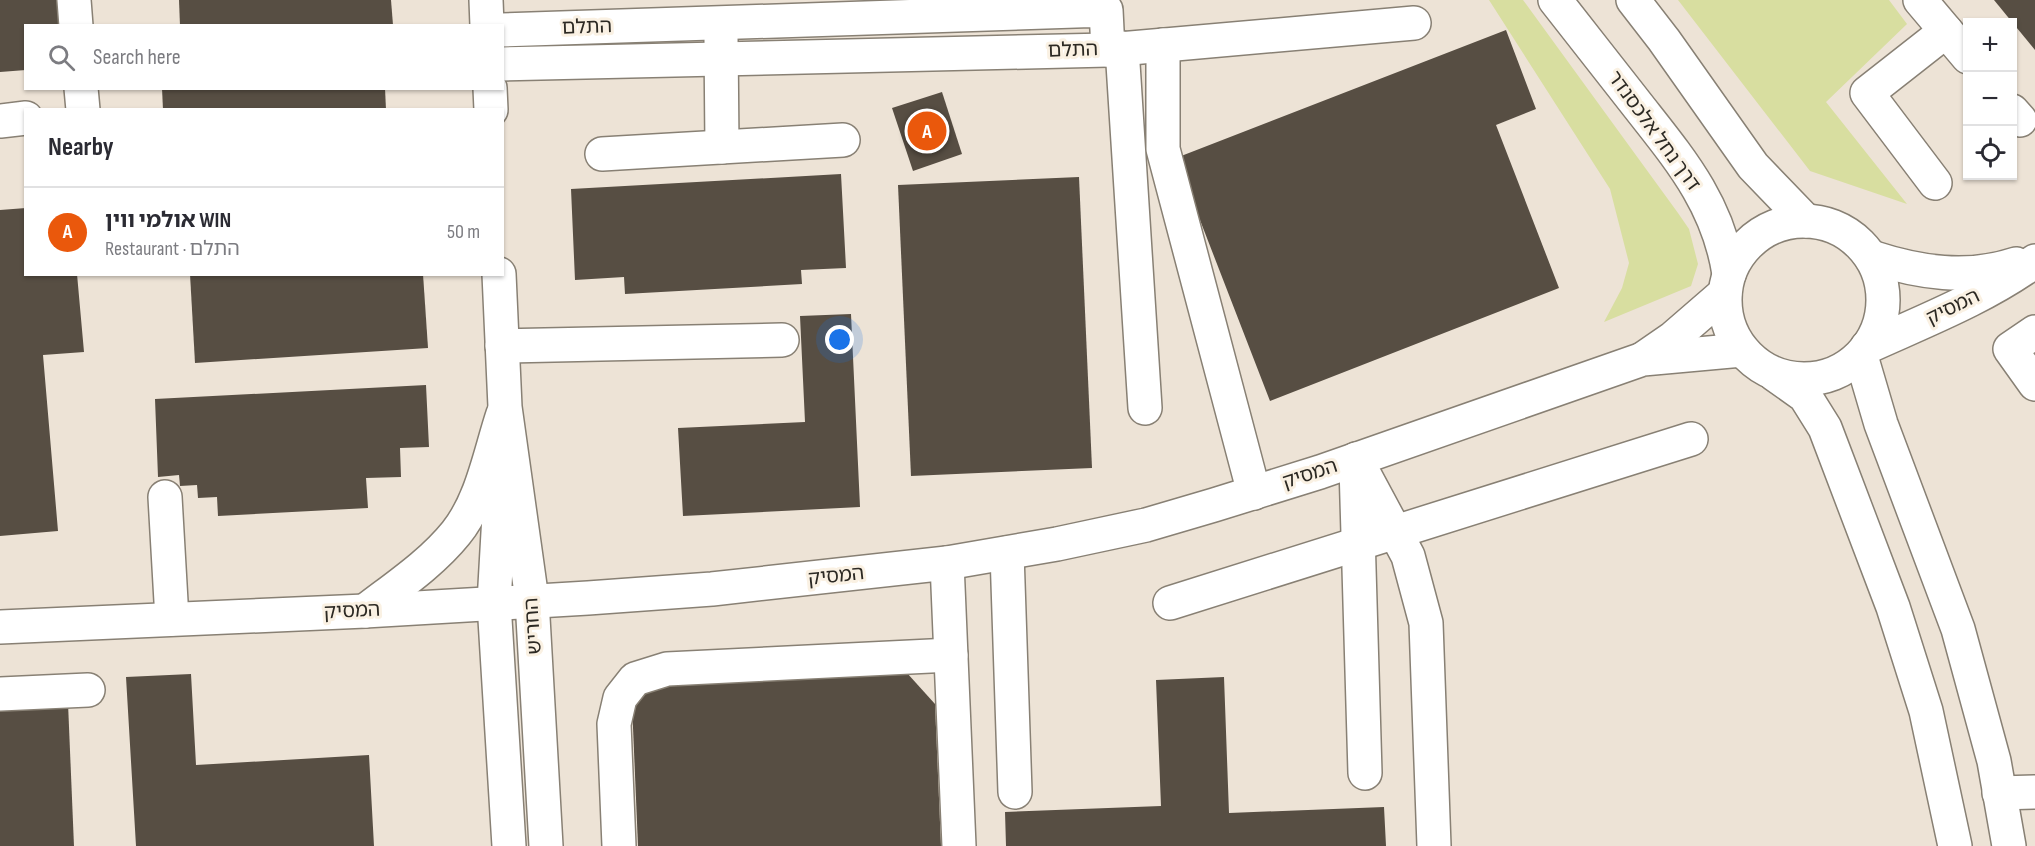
<!DOCTYPE html>
<html lang="en">
<head>
<meta charset="utf-8">
<style>
  body { margin:0; font-family:"Sofia Sans Condensed","Noto Sans Hebrew",sans-serif; background:#f2f2f3; color:#2b2b33 }
  .controls { position:absolute; right:18px; top:18px; display:grid; overflow:hidden; border-radius:0px; box-shadow:0 2px 4px #0004 }
  .controls button { width:54px; height:54px; display:grid; place-items:center; padding:0; border:0; border-bottom:2px solid #e1e1e2; background:#fff; color:#2b2b33; font:30px sans-serif }
  .you { position:absolute; left:840px; top:340px; width:21px; height:21px; margin:-15px; border:4px solid #fff; border-radius:50%; background:#1a73e8; box-shadow:0 0 0 9px #1a73e833 }
  .badge { display:grid; place-items:center; width:39px; height:39px; border-radius:50%; background:#ea580c; color:#fff; font-size:20px; font-weight:700 }
  .pin { position:absolute; translate:-50% -50%; border:3px solid #fff; box-shadow:0 2px 6px #0006 }
  .list { margin:0; padding:0; list-style:none }
  h2 { display:flex; justify-content:space-between; align-items:center; height:78px; margin:0; padding:0 24px; font-size:26px }
  h2 small { font-size:20px; font-weight:400; color:#7c7c81 }
  .list li { display:grid; grid-template-columns:39px 1fr auto; gap:18px; align-items:center; box-sizing:border-box; height:90px; padding:0 24px; border-top:2px solid #e1e1e2 }
  .list b { display:block; font-size:22px; white-space:nowrap }
  .list p { margin:0; font-size:20px; white-space:nowrap; color:#7c7c81 }
  .list em { font-size:20px; font-style:normal; color:#7c7c81 }
  .icon { flex:none; width:33px; height:33px; fill:none; stroke:currentColor; stroke-width:2; stroke-linecap:round; stroke-linejoin:round }
  .map { position:relative; flex:none; width:2035px; height:846px; overflow:hidden }
  .search { position:absolute; background:#fff; box-shadow:0 2px 4px #0004; left:24px; top:24px; width:480px; height:66px; display:flex; align-items:center; gap:15px; box-sizing:border-box; padding:0 21px; border-radius:0px; color:#7c7c81; font-size:22px }
  .panel { position:absolute; background:#fff; box-shadow:0 2px 4px #0004; left:24px; top:108px; width:480px; height:168px; border-radius:0px }
  .map>svg:first-child { display:block }
</style>
</head>
<body>
<div class="map">
<svg width="2035" height="846" viewBox="0 0 2035 846">
  <rect width="100%" height="100%" fill="#ede3d6"/>
  <!-- green -->
  <g fill="#d8dea0">
    <polygon points="1489,0 1523,0 1678,213 1689,229 1698,264 1691,286 1604,322 1622,288 1629,263 1610,189"/>
    <polygon points="1678,0 1889,0 1907,24 1826,102 1907,204 1810,171"/>
  </g>
  <!-- building -->
  <g fill="#574e43">
    <polygon points="0,0 57,0 59,26 26,26 26,70 0,72"/>
    <polygon points="179,0 391,0 393,25 180,26"/>
    <polygon points="1994,0 2035,0 2035,50 2012,22"/>
    <polygon points="1506,30 1536,109 1496,125 1559,288 1270,401 1176,158"/>
    <polygon points="162,88 385,88 386,110 163,110"/>
    <polygon points="942,92 962,154 913,171 892,108"/>
    <polygon points="841,174 846,268 801,270 802,284 625,294 624,277 575,280 571,189"/>
    <polygon points="1079,177 1092,468 911,476 898,185"/>
    <polygon points="26,208 26,274 77,274 84,352 43,355 58,531 0,536 0,210"/>
    <polygon points="190,274 423,274 428,348 195,363"/>
    <polygon points="851,314 860,507 683,516 678,428 805,422 800,316"/>
    <polygon points="426,385 429,447 400,448 401,477 366,478 368,508 218,516 217,497 198,498 197,485 180,486 179,475 158,477 155,399"/>
    <polygon points="907,673 935,704 941,846 638,846 632,704 655,687"/>
    <polygon points="191,674 196,765 369,755 374,846 136,846 126,677"/>
    <polygon points="1224,677 1229,813 1384,807 1386,846 1006,846 1005,812 1161,806 1156,680"/>
    <polygon points="68,703 74,846 0,846 0,706"/>
  </g>
  <g fill="none" stroke-linecap="round" stroke-linejoin="round">
    <defs>
      <g id="minor">
        <polyline points="74,0 76,26"/>
        <polyline points="486,0 487,26"/>
        <path d="M1555 0C1582 34 1608 68 1635 102 1678 157 1718 202 1729 274"/>
        <polyline points="1633,0 1664,40 1753,166 1806,221"/>
        <polyline points="1920,0 1968,57"/>
        <polyline points="502,30 1106,10 1108,50"/>
        <polyline points="721,38 722,147"/>
        <polyline points="1163,45 1163,149 1254,493"/>
        <polyline points="1122,48 1145,408"/>
        <polyline points="502,64 1108,50 1414,23"/>
        <polyline points="81,88 83,110"/>
        <polyline points="490,88 491,110"/>
        <polyline points="2012,111 2020,120"/>
        <polyline points="0,121 26,118"/>
        <polyline points="602,154 843,140"/>
        <polyline points="1935,183 1867,93 1946,31"/>
        <circle cx="1804" cy="300" r="79"/>
        <path d="M1871 257C1920 273 1967 280 2016 264"/>
        <polyline points="499,274 505,407 532,600 546,846"/>
        <polyline points="2035,332 2010,349 2035,384"/>
        <polyline points="502,346 782,340"/>
        <path d="M1867 347C1924 321 1984 298 2035 261"/>
        <polyline points="1861,356 1881,424 1958,629 1994,761 2009,846"/>
        <polyline points="1644,358 1673,338 1725,293"/>
        <polyline points="1774,374 1805,396 1825,428 1893,607 1926,711 1955,846"/>
        <polyline points="1356,459 1408,556 1426,623 1434,846"/>
        <polyline points="1356,466 1365,773"/>
        <polyline points="501,480 494,603 509,846"/>
        <polyline points="165,497 172,619"/>
        <polyline points="1007,553 1015,792"/>
        <polyline points="947,563 959,846"/>
        <polyline points="1170,603 1691,439"/>
        <path d="M365 611C396 587 431 564 456 533 482 501 490 453 503 414"/>
        <polyline points="0,627 365,611 588,598 712,589 947,563 1057,544 1146,525 1214,505 1320,472 1643,359 1742,350"/>
        <polyline points="0,694 88,690"/>
        <polyline points="1999,793 2035,792"/>
        <polyline points="619,846 614,724 620,698 635,679 667,669 951,655"/>
      </g>
    </defs>
    <!-- minor casing -->
    <use href="#minor" stroke="#888074" stroke-width="36"/>
    <!-- minor -->
    <use href="#minor" stroke="#fff" stroke-width="33"/>
  </g>
  <g text-anchor="middle" dominant-baseline="central" stroke-width="6" stroke-linejoin="round" paint-order="stroke">
    <!-- street labels -->
    <g font-size="20" fill="#2c2923" stroke="#faf1e3">
      <text transform="translate(587 27) rotate(-2)">התלם</text>
      <text transform="translate(1073 50) rotate(-2)">התלם</text>
      <text transform="translate(1654 131) rotate(54)">דרך נחל אלכסנדר</text>
      <text transform="translate(1953 307) rotate(-26)">המסיק</text>
      <text transform="translate(1310 474) rotate(-18)">המסיק</text>
      <text transform="translate(836 576) rotate(-6)">המסיק</text>
      <text transform="translate(352 611) rotate(-3)">המסיק</text>
      <text transform="translate(533 626) rotate(-94)">החריש</text>
    </g>
  </g>
</svg>
<div class="controls">
<button>+</button>
<button>−</button>
<button><svg class="icon" aria-label="locate" viewBox="0 0 24 24"><circle cx="12" cy="12" r="6"/><path d="M12 2v4M12 18v4M2 12h4M18 12h4"/></svg></button>
</div>
<div class="you"></div>
<div class="pin badge" style="left:927px;top:131px">A</div>
<div class="search"><svg class="icon" aria-label="search" viewBox="0 0 24 24"><circle cx="10" cy="10" r="6"/><path d="M15 15l6 6"/></svg>Search here</div>
<section class="panel">
<h2>Nearby<small></small></h2>
<ul class="list">
<li><span class="badge">A</span><div><b>אולמי ווין WIN</b><p>Restaurant · התלם</p></div><em>50 m</em></li>
</ul>
</section>
</div>
</body>
</html>
